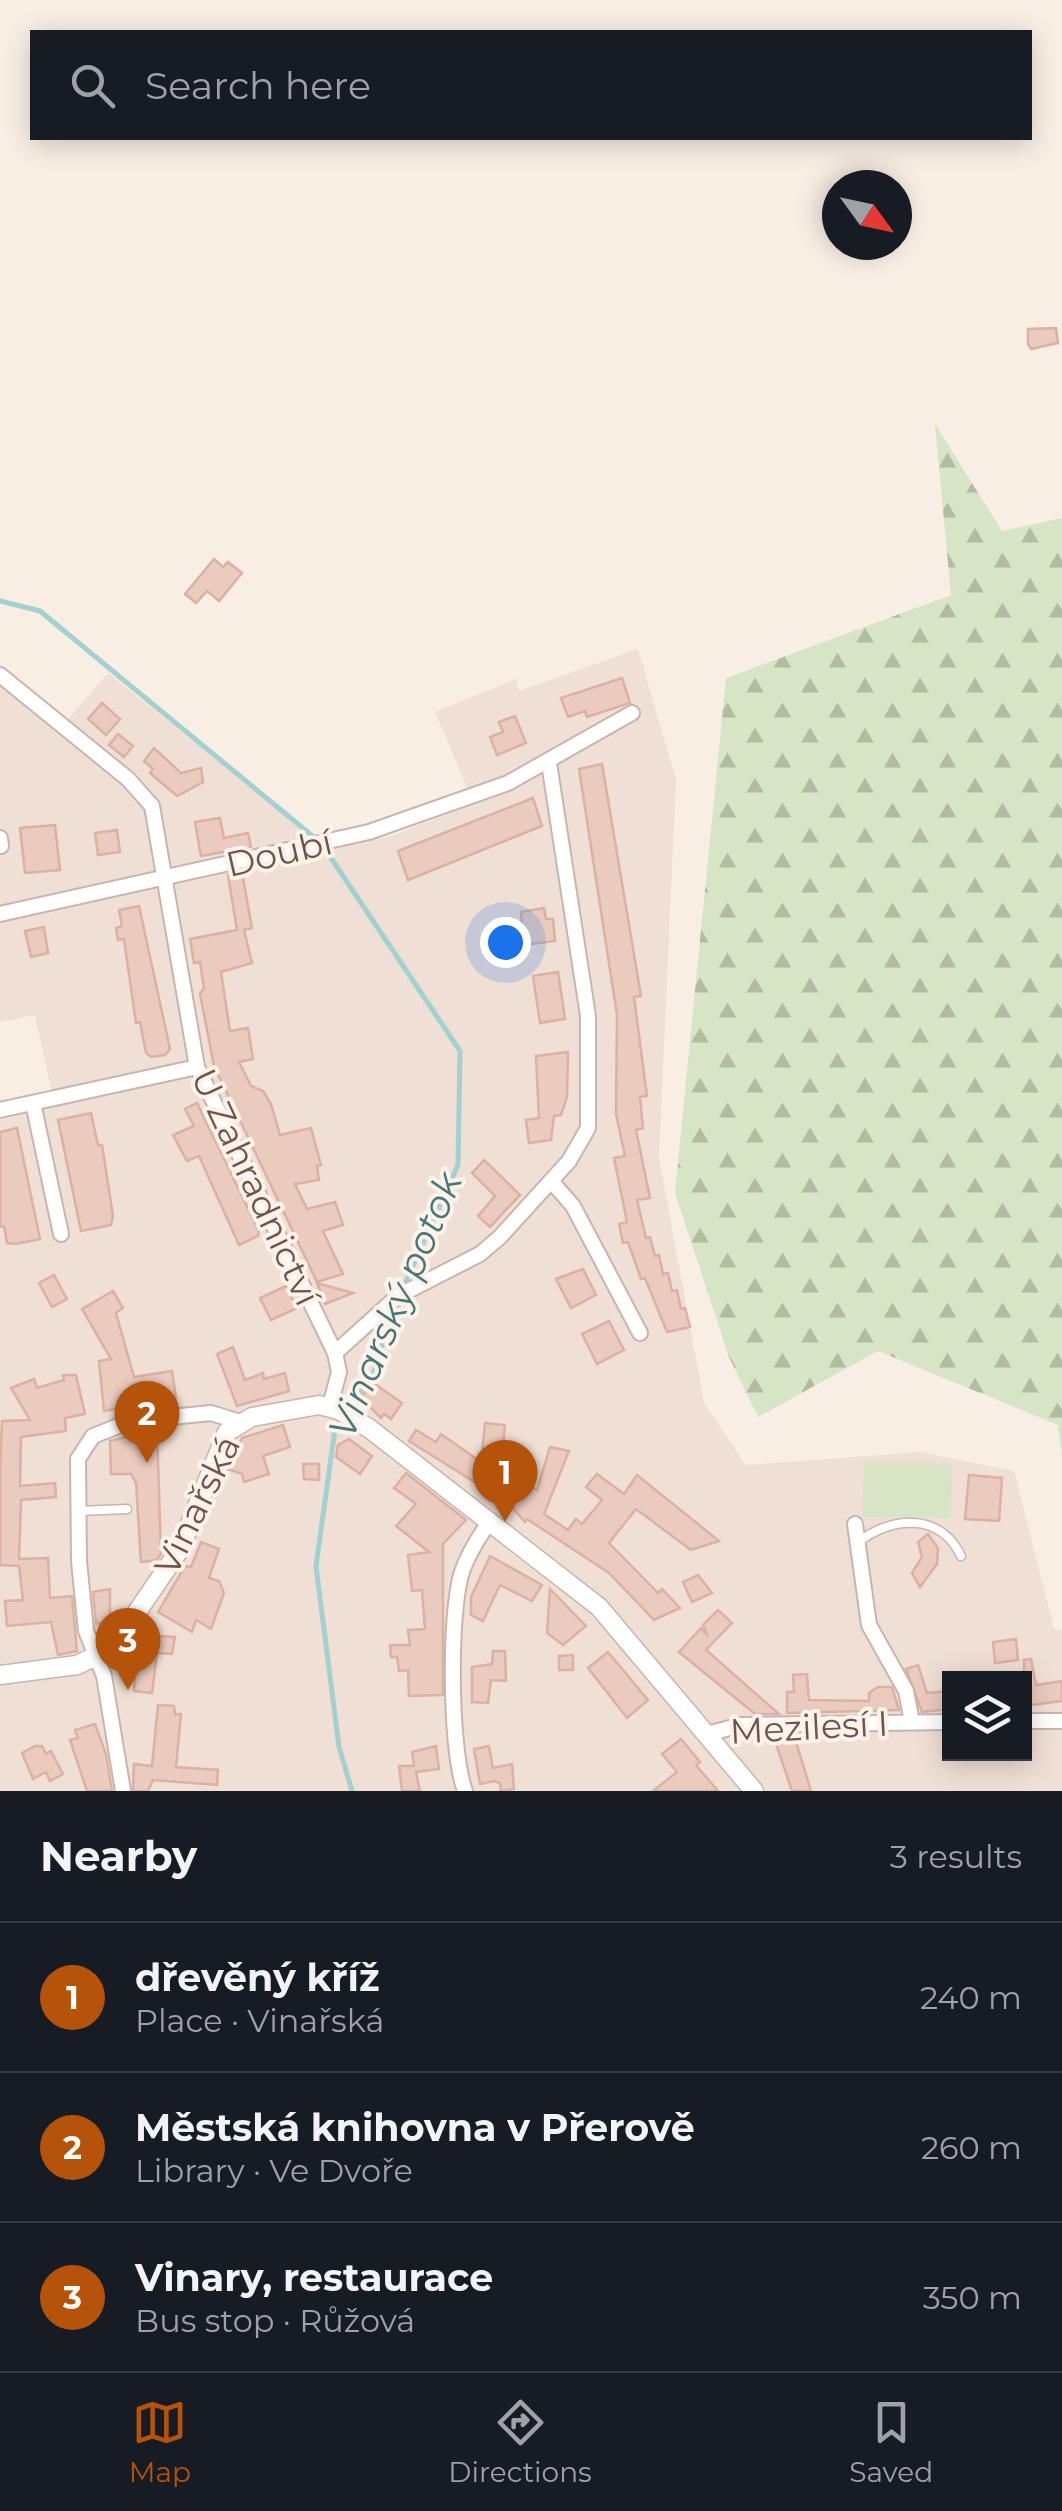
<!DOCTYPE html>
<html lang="en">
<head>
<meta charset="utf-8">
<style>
  body { margin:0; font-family:Montserrat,sans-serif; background:#242831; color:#f1f3f6 }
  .controls { position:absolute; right:30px; bottom:30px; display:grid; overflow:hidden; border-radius:0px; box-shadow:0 5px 25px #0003 }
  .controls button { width:90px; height:90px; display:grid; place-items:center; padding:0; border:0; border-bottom:2px solid #363941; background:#171b24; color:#f1f3f6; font:50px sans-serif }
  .compass { position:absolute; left:822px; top:170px; width:90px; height:90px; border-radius:50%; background:#171b24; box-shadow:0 5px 25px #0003; rotate:123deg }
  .you { position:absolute; left:505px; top:942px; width:35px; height:35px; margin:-25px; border:8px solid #fff; border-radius:50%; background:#1a73e8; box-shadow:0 0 0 15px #1a73e833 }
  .badge { display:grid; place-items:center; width:65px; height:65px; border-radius:50%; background:#b45309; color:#fff; font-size:32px; font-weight:700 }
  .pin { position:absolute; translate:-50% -82px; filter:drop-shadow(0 2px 5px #0008) }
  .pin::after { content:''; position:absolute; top:52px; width:35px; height:30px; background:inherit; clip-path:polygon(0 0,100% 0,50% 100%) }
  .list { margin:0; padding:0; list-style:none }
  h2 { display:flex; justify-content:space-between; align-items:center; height:130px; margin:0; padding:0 40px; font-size:42px }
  h2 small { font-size:32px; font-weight:400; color:#9ea1a6 }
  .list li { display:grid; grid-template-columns:65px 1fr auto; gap:30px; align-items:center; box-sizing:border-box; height:150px; padding:0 40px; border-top:2px solid #363941 }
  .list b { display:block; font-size:38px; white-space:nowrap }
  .list p { margin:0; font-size:32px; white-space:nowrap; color:#9ea1a6 }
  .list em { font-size:32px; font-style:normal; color:#9ea1a6 }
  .icon { flex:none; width:55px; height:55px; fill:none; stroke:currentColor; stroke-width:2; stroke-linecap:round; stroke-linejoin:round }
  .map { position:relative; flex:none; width:1062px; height:1791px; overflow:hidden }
  .search { position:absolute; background:#171b24; box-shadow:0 5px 25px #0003; left:30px; right:30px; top:30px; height:110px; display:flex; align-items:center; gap:25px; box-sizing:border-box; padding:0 35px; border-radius:0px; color:#9ea1a6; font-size:38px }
  .sheet { height:580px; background:#171b24 }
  nav { display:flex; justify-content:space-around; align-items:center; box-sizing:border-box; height:140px; border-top:2px solid #363941; background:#171b24; font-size:28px; color:#9ea1a6 }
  nav a { display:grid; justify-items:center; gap:5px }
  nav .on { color:#b45309 }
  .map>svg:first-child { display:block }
</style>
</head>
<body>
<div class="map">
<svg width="1062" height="1791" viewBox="0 0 1062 1791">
  <defs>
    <pattern id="forest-firs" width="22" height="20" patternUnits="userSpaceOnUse" patternTransform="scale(2.5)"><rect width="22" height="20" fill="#d6e5c5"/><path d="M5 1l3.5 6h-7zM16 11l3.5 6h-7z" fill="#b2bca2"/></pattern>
  </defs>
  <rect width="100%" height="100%" fill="#f9eee4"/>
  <!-- residential -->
  <path fill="#f0dfd4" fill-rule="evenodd" d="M638 649 676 780 659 1157 704 1403 746 1465 921 1452 1014 1471 1054 1629 1062 1631V1791H0V1120L55 1107 35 1015 0 1022V686L57 732 108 673 308 832 322 852 391 836 474 804 435 712 516 679 519 691ZM950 1678H1024V1754H950Z"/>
  <!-- grass -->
  <polygon fill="#d6e5c5" points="864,1463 952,1463 951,1518 863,1517"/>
  <!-- forest -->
  <polygon fill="url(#forest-firs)" points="935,424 1002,531 1062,518 1062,1458 1058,1425 878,1351 758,1417 729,1357 675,1193 726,678 951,595"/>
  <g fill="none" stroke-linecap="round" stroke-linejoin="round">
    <!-- stream -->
    <g stroke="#a3d0d1" stroke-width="5">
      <polyline points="0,601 40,611 321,843 460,1051 458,1165 402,1290"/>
      <polyline points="352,1791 339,1747 316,1566 335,1429 374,1372 395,1305"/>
    </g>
  </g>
  <!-- building -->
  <g fill="#ebcbbf" stroke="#dcb0a2" stroke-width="2.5">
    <polygon points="1056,328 1058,343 1031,349 1028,344 1028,329"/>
    <polygon points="214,559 223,567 228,562 242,573 219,601 207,591 196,603 185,594"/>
    <polygon points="622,678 630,703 587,717 585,711 568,717 561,698"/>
    <polygon points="102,703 120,719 106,735 88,719"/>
    <polygon points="515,716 526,743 497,755 490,737 503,732 499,722"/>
    <polygon points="118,734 133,746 124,757 109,745"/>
    <polygon points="154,748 181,773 201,768 203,782 177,796 150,773 153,769 144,761"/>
    <polygon points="602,764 641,996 634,997 647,1096 640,1097 643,1128 636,1130 650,1198 637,1200 646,1238 650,1237 655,1256 659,1255 663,1274 668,1273 672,1291 677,1290 681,1309 685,1308 690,1327 667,1332 645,1278 641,1279 628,1242 623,1243 619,1224 627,1222 614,1158 625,1156 616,1114 617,1015 579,769"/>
    <polygon points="533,798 542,826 408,880 398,851"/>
    <polygon points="220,818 224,838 248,833 251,847 201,856 195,822"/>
    <polygon points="55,825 60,870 25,873 20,828"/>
    <polygon points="117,830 120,852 98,855 95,833"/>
    <polygon points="242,872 252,928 244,930 252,963 221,972 230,1031 248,1028 253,1059 239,1062 251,1086 263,1091 271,1104 280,1135 311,1128 321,1165 317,1166 319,1180 295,1184 307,1209 335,1202 343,1225 323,1231 343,1274 317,1282 214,1066 200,994 204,988 200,962 194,963 190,939 237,930 228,875"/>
    <polygon points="139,906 170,1049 165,1055 151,1057 146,1053 140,1022 136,1023 124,939 118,940 116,928 122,926 119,910"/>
    <polygon points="544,908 546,919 553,919 555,941 523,945 521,912"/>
    <polygon points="44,927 48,953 31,957 25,931"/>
    <polygon points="558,972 565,1019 540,1023 533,976"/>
    <polygon points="568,1052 567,1097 561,1115 554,1116 551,1140 529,1143 526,1120 539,1118 536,1056"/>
    <polygon points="197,1103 259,1231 258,1236 239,1245 199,1156 187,1161 173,1135 194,1126 185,1109"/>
    <polygon points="91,1113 98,1145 102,1145 113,1216 111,1225 81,1231 58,1120"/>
    <polygon points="17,1128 40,1239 16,1244 7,1243 4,1226 0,1227 0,1132"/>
    <polygon points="484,1160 520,1195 490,1227 478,1216 495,1196 472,1173"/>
    <polygon points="583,1269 596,1295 571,1308 556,1279"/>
    <polygon points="54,1275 67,1299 52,1307 39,1283"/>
    <polygon points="317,1283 353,1293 325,1304"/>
    <polygon points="286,1286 297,1308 271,1320 260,1298"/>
    <polygon points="113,1291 123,1308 116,1313 134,1377 172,1371 176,1398 104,1411 99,1361 111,1359 82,1309"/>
    <polygon points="609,1321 624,1350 597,1364 582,1334"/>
    <polygon points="233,1347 245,1380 263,1373 264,1379 285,1373 289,1391 237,1406 217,1354"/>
    <polygon points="63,1375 76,1375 85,1414 65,1418 66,1431 21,1437 20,1486 55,1483 56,1497 21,1500 19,1559 48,1558 50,1598 72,1596 77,1651 58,1655 51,1622 7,1626 5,1601 23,1600 19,1566 0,1565 0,1468 2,1421 30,1420 11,1388 34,1379 37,1388 64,1380"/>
    <polygon points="372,1382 402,1403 391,1419 384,1414 381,1418 361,1398"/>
    <polygon points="485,1423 505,1425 501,1467 537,1490 550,1447 569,1451 544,1514 568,1530 576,1519 582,1524 602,1500 586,1487 597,1474 624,1494 637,1475 719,1541 691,1550 636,1509 609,1543 658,1593 662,1589 680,1608 654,1620 609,1573 527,1519 525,1522 508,1503 409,1441 416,1430 436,1442 441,1434 481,1462"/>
    <polygon points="283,1425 290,1447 263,1456 269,1474 244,1482 242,1474 228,1469 242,1438"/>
    <polygon points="157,1429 161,1554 157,1560 141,1562 136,1483 131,1474 111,1474 110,1441"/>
    <polygon points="349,1439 372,1456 360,1474 336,1457 338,1445"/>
    <polygon points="303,1464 319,1464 319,1480 304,1479"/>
    <polygon points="406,1473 466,1520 443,1544 443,1695 409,1696 408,1670 399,1671 397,1657 391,1657 390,1645 410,1645 408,1630 425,1629 422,1590 412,1591 408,1555 429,1552 396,1526 416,1504 394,1488"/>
    <polygon points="969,1475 1002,1478 999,1521 965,1519"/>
    <polygon points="928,1534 938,1548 937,1564 920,1587 912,1573 922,1557 918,1542"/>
    <polygon points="201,1542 219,1549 209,1578 219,1581 224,1593 211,1629 196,1620 192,1632 158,1612 185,1566 191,1567"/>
    <polygon points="490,1556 542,1585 532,1601 500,1585 483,1621 471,1615 471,1597"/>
    <polygon points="698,1575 712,1593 692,1602 683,1582"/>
    <polygon points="110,1589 110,1622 96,1624 93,1592"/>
    <polygon points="550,1589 586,1626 563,1645 547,1633"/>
    <polygon points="718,1610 732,1623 706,1650 779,1714 755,1714 679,1652 701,1628 708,1636 703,1625"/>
    <polygon points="137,1635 175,1637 172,1654 157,1653 152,1693 134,1691"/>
    <polygon points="1016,1639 1018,1660 995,1663 993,1642"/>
    <polygon points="493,1651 505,1651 506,1681 491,1680 488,1703 472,1702 472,1667 492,1664"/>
    <polygon points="608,1652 648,1700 627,1718 588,1668"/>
    <polygon points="573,1655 573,1670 559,1670 559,1656"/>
    <polygon points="1031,1659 1036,1685 1062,1681 1062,1701 1024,1706 1024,1660"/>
    <polygon points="918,1665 927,1693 950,1691 950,1709 922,1712 906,1669"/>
    <polygon points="807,1674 809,1700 869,1701 869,1693 878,1687 892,1687 899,1710 787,1713 787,1692 794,1692 793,1675"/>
    <polygon points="158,1705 174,1706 175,1714 181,1714 176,1767 218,1770 217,1785 153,1780 148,1791 133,1791 134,1764 152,1766"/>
    <polygon points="95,1724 106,1754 112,1791 87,1791 70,1740 78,1738 75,1730"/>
    <polygon points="773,1735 794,1735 811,1791 792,1791"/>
    <polygon points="681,1739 700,1762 696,1765 718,1791 653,1791 677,1772 662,1754"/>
    <polygon points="35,1746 42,1746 46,1754 51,1751 63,1774 50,1781 46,1772 33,1779 22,1753"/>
    <polygon points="436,1746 439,1769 416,1772 420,1791 402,1791 399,1766 414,1766 412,1752"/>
    <polygon points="489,1746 493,1768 512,1764 514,1789 501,1791 500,1783 494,1781 480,1784 474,1749"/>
  </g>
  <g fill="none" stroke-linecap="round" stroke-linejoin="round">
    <defs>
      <g id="service">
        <polyline points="78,1511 127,1509"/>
        <path d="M857 1543C891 1516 940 1512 961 1556"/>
      </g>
      <g id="minor">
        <polyline points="0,675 128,779 152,806 197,1067 335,1353 339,1372 330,1406"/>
        <polyline points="0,838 1,846"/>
        <polyline points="0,914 369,832 508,783 632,713"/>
        <polyline points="33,1103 61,1234"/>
        <polyline points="0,1110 197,1067"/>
        <polyline points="552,1182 573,1206 640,1333"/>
        <polyline points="335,1353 398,1296 480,1254 500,1237 569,1161 588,1128 588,1016 549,763"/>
        <polyline points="855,1524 869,1625 906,1691 912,1722"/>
        <polyline points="1024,1721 1062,1721"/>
        <polyline points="707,1734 741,1725 950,1722"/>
        <polyline points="123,1791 104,1676 86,1631 79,1561 78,1459 93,1436 131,1421 211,1413 240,1422"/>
        <path d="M465 1791C450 1750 449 1618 461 1575 467 1555 478 1538 490 1521"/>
      </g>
      <polyline id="tertiary" points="0,1675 77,1665 96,1656 122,1634 180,1549 227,1432 252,1417 319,1405 339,1410 370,1429 599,1607 754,1791"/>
    </defs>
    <!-- service casing -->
    <use href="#service" stroke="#c9b5ac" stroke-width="11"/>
    <!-- minor casing -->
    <use href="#minor" stroke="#c9b5ac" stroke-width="18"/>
    <!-- tertiary casing -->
    <use href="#tertiary" stroke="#c9b5ac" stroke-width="21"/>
    <!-- service -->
    <use href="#service" stroke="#fff" stroke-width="8"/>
    <!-- minor -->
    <use href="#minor" stroke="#fff" stroke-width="14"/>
    <!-- tertiary -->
    <use href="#tertiary" stroke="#fff" stroke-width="18"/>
  </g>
  <g text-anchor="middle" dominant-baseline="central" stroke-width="8" stroke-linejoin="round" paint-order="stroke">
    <!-- street labels -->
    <g font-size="35" fill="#6f544d" stroke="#fdf3ea">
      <text transform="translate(279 853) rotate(-13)">Doubí</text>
      <text transform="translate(256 1187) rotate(65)">U Zahradnictví</text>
      <text transform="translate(197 1505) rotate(-64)">Vinařská</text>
      <text transform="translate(809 1727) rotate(-3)">Mezilesí I</text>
    </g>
    <!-- water labels -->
    <g font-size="38" font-style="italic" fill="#477779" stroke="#fdf3ea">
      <text transform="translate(395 1305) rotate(-67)">Vinarský potok</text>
    </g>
  </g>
</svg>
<div class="controls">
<button><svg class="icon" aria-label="layers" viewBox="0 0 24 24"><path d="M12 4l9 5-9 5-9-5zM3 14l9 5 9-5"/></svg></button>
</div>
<svg class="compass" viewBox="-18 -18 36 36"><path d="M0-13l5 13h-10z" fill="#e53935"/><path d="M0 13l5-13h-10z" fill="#9ea1a6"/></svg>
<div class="you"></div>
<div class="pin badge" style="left:505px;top:1522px">1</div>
<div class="pin badge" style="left:147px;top:1463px">2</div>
<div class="pin badge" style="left:128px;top:1690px">3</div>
<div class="search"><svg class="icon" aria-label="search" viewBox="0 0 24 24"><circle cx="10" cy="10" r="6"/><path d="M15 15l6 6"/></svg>Search here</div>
</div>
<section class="sheet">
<h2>Nearby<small>3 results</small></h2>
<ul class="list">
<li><span class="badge">1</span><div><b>dřevěný kříž</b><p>Place · Vinařská</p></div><em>240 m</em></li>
<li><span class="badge">2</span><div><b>Městská knihovna v Přerově</b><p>Library · Ve Dvoře</p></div><em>260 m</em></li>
<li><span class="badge">3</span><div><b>Vinary, restaurace</b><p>Bus stop · Růžová</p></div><em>350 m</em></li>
</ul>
</section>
<nav>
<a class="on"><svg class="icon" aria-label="map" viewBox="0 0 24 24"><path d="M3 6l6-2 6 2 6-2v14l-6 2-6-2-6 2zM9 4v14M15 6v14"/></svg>Map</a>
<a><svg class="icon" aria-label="directions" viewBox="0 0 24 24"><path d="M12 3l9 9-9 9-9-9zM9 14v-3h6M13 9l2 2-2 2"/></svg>Directions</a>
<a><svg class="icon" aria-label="saved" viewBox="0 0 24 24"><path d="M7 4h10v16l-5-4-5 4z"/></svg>Saved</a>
</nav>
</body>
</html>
